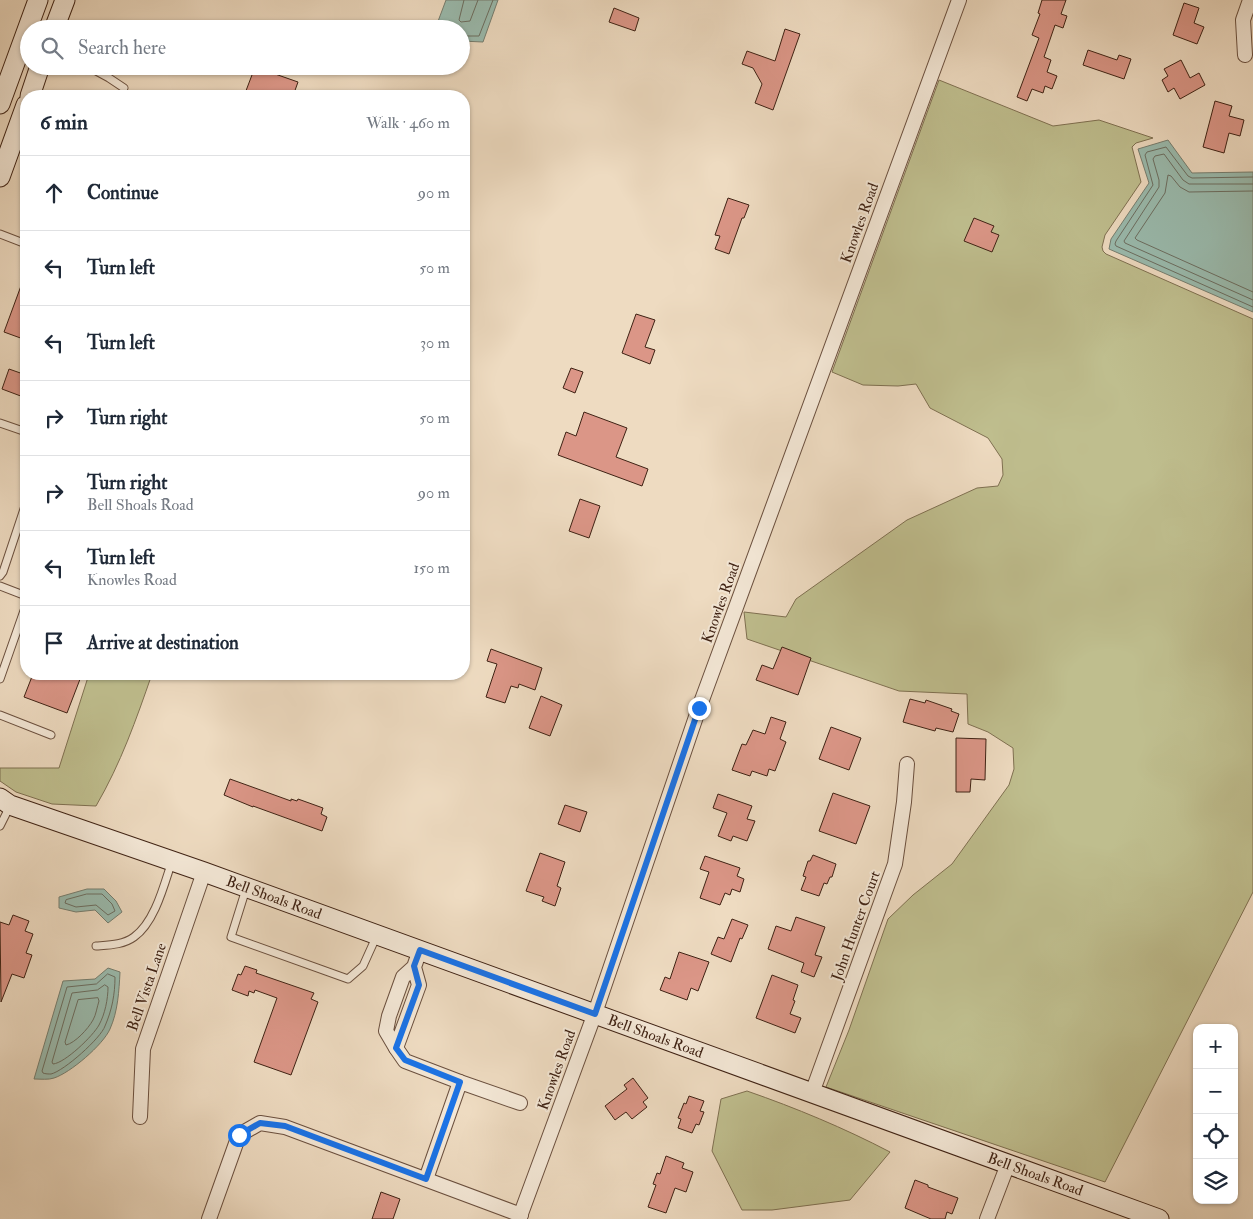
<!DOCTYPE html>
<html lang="en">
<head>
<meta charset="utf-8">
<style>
  body { margin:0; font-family:"IM FELL Double Pica",serif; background:#f2f2f3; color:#1f2937 }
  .controls { position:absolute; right:15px; bottom:15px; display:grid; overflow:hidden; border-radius:10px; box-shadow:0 1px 4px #0004 }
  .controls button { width:45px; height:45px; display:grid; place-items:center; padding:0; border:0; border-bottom:1px solid #e0e1e3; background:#fff; color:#1f2937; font:25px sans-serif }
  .stop { position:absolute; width:15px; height:15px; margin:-11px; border:4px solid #1a73e8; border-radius:50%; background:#fff }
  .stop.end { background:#1a73e8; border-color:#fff; box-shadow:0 1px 5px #0008 }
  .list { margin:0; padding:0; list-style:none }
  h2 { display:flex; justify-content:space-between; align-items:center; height:65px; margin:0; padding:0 20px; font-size:21px }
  h2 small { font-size:16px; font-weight:400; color:#747a83 }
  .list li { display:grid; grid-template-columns:32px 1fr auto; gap:15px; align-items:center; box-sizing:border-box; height:75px; padding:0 20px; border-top:1px solid #e0e1e3 }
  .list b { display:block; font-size:19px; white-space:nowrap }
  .list p { margin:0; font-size:16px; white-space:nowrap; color:#747a83 }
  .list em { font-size:16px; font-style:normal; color:#747a83 }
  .icon { flex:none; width:28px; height:28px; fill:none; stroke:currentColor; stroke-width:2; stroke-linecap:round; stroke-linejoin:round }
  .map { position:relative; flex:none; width:1253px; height:1219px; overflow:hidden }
  .search { position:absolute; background:#fff; box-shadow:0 1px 4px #0004; left:20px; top:20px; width:450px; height:55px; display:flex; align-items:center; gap:12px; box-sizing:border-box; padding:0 18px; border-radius:28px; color:#747a83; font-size:19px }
  .panel { position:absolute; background:#fff; box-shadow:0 1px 4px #0004; left:20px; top:90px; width:450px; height:590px; border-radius:20px }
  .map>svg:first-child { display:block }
</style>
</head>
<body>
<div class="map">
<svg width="1253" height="1219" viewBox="0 0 1253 1219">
  <rect width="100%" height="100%" fill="#eedbc1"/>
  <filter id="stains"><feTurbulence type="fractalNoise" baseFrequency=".004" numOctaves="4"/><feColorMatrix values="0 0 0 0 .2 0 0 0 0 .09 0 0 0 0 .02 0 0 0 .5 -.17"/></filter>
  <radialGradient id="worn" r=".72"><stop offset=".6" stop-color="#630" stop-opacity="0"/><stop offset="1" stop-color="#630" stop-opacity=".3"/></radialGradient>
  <!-- green -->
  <g fill="#bfbe8e" stroke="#7f7051">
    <polygon points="939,80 1053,126 1099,120 1153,138 1136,143 1132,147 1141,182 1105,235 1102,247 1103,251 1106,254 1253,319 1253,892 1105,1182 826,1087 849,1030 888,919 913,895 952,864 1009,785 1014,769 1013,748 988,732 968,724 967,694 899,691 747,639 744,612 786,617 796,599 907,520 977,488 998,486 1003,475 1002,459 988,438 930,408 916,384 898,386 863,385 832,372"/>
    <path d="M89 674H152C136 720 121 763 96 806L52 804 16 792 0 781V768H59Z"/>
    <path d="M747 1091C796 1108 844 1128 890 1152L850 1200 772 1210H742L712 1151 721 1099Z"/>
  </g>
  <!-- water -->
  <g fill="#9abbae" stroke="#767e70">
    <polygon points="446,0 498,0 483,42 461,41 461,29 440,29 437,24"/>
    <polygon points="1168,140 1192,173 1253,172 1253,312 1109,249 1111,239 1149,183 1138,149"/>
    <polygon points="87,889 104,889 116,901 122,912 108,923 95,910 76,912 59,908 59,897"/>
    <path d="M108 968 120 972C119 991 118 1011 110 1029 103 1045 70 1073 54 1078 49 1080 40 1079 34 1079L63 981 95 979Z"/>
  </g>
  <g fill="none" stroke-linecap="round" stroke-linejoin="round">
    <!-- shore -->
    <g stroke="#6c6e61" stroke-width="1">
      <polyline points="464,0 459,20 461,22 470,21 478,0"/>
      <polyline points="461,36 479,36 493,0"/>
      <polyline points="1253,177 1192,178 1188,176 1166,147 1147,152 1145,155 1153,185 1116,241 1115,244 1116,246 1253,307"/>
      <polyline points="1253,184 1189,184 1183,180 1164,154 1155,156 1153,159 1159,180 1159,187 1124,241 1125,243 1253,300"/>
      <polyline points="1253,191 1189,192 1180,187 1171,176 1168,175 1165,193 1135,238 1137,240 1253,292"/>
      <polygon points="87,894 102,894 112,904 115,911 108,915 96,905 76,907 65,903 66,900"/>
      <path d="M108 974 115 977C115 994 112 1010 105 1026 101 1038 64 1071 51 1074 49 1074 45 1074 43 1073L42 1071 67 987 96 984Z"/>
      <path d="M105 985 108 987C108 999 105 1014 99 1025 93 1036 65 1063 53 1064L52 1062 72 993 97 990Z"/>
      <path d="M98 998 99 1001C97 1007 96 1015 93 1020 88 1029 75 1043 66 1045L65 1042 78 1000Z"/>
    </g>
  </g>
  <!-- building -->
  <g fill="#db9687" stroke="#3f2214">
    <polygon points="1042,0 1066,0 1061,14 1067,16 1063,28 1055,25 1044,57 1051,60 1047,72 1057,76 1052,89 1045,86 1043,93 1032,89 1027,101 1017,97 1039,38 1032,35 1040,14 1038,13"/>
    <polygon points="1184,3 1199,8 1194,23 1204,27 1197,44 1173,35"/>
    <polygon points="614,8 639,18 635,31 609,22"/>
    <polygon points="785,29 800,34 773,110 755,103 762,84 753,68 742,64 747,51 775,61"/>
    <polygon points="1088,50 1117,60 1119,55 1131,59 1124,79 1083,65"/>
    <polygon points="1181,60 1190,78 1199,73 1205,85 1180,99 1174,88 1168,92 1162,80 1168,76 1164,69"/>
    <polygon points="255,67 298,82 293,96 244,96"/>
    <polygon points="1215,101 1232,106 1229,116 1244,120 1240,136 1229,133 1224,153 1203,147"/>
    <polygon points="728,198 749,205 744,218 742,218 729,254 715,249 720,236 715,235"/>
    <polygon points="974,218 994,226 991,232 999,235 992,252 964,241"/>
    <polygon points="25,275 26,275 26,340 4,332"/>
    <polygon points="636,314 655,320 645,347 655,350 650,364 622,353"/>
    <polygon points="571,368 583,372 575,393 563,388"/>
    <polygon points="9,369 26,375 26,398 2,389"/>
    <polygon points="584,412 627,428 616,457 648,469 642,486 558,455 566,432 576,436"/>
    <polygon points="580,499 600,506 589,538 569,531"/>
    <polygon points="782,647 811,658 798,695 756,680 762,665 773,669"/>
    <polygon points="491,649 542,668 535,690 519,684 518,688 511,686 505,703 486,697 497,664 487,661"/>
    <polygon points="33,674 82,674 67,713 24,697"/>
    <polygon points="541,696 562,705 550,736 529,728"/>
    <polygon points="910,699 925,703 926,700 952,709 951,711 959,714 953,732 936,728 935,731 903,722"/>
    <polygon points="771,717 786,722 780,739 786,742 775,771 769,769 767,776 752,771 750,776 732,770 742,744 746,745 753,730 765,734"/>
    <polygon points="831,727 861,738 849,770 819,759"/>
    <polygon points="956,738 986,739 985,780 971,779 970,792 956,792"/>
    <polygon points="230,779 291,801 291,799 297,801 298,799 323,808 321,814 327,817 322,831 253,806 253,807 224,795"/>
    <polygon points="833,793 870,806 856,844 819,831"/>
    <polygon points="718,794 752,806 747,819 755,821 747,841 733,836 731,841 718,836 727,813 713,808"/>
    <polygon points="565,805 587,812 580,832 558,824"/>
    <polygon points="540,853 565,862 557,886 561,888 555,906 542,901 544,897 526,891"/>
    <polygon points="813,855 836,864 832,877 830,877 827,884 824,883 819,896 801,890 806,877 803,876 808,861 810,861"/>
    <polygon points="705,856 740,868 737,876 744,879 740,892 732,889 730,895 725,893 720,905 700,898 709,872 700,869"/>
    <polygon points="13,915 29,921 25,931 33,934 26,953 32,955 24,978 12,974 1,1002 0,922 9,925"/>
    <polygon points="796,917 825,927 815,955 822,957 814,977 801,972 804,963 768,949 776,926 791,931"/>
    <polygon points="732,919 748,925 742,939 740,938 731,962 711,954 718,937 724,939"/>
    <polygon points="679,952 709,962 698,991 691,988 687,1000 660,990 665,977 670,979"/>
    <polygon points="245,966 257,970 256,973 314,993 311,999 318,1002 291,1075 254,1062 277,998 255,990 254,993 249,991 248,996 232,990 238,974 241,975"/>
    <polygon points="772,975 798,985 793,1000 795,1001 790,1014 801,1018 795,1033 756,1018"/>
    <polygon points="633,1078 648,1098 643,1102 647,1107 632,1119 626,1112 615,1120 605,1106 627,1089 624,1085"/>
    <polygon points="689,1096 704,1101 700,1111 704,1112 699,1125 696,1124 692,1133 678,1128 681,1119 678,1118 684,1103 686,1104"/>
    <polygon points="666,1156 684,1163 682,1168 693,1172 686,1192 675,1188 666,1213 648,1207 656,1185 653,1184 657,1173 660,1174"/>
    <polygon points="915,1180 928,1185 928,1187 958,1198 952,1214 947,1212 945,1219 931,1219 905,1208"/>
    <polygon points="381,1192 400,1199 393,1219 372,1219"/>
  </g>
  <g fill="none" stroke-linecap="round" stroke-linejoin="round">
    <defs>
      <g id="service">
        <polyline points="87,66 109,78 124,88"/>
        <polyline points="13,143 26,148"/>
        <polyline points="0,234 26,244"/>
        <polyline points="0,423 26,432"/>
        <polyline points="0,576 3,572 26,503"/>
        <polyline points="0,586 26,596"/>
        <polyline points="0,679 26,605"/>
        <polyline points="0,715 51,735"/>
        <polyline points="0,826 10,806"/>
        <polyline points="246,889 231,937 348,979 363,966 377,935"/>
        <path d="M96 946C109 945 123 945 134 937 155 922 164 885 172 861"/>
      </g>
      <g id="minor">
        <polyline points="1245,55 1243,20 1250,0"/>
        <polyline points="414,967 419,985 396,1048 386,1031 389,1016 403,977 414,967 420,950"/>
        <polyline points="396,1048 405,1061 460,1082"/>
        <polyline points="812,1093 895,864 904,802 907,764"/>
        <polyline points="140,1117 143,1049 204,872"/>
        <polyline points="426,1179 460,1082 520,1103"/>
        <polyline points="209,1219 239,1135 260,1123 285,1127 521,1215"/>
        <polyline points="519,1219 595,1013 699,708 959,0"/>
        <polyline points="987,1219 1008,1164"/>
      </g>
      <g id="secondary">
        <polyline points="54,29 65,0"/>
        <polyline points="30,96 40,66"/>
        <polyline points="0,104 38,0"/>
        <polyline points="0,177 26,105"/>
        <path id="s1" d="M0 798 10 805 204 872 1159 1219"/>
      </g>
    </defs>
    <!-- service casing -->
    <use href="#service" stroke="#6b503f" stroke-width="9"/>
    <!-- minor casing -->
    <use href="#minor" stroke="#6b503f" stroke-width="16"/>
    <!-- secondary casing -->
    <use href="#secondary" stroke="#3f2214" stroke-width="21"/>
    <!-- service -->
    <use href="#service" stroke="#f4e8d7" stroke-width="7"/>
    <!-- minor -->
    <use href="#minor" stroke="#f4e8d7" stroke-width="14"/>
    <!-- secondary -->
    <use href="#secondary" stroke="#f4e8d7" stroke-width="19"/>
  </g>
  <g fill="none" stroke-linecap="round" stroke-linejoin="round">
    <!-- route -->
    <polyline stroke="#1a73e8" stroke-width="6" points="239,1135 260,1123 285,1126 426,1179 460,1082 405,1060 396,1048 419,985 414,966 420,950 595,1014 699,708"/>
  </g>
  <g text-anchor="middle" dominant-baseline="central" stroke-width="4" stroke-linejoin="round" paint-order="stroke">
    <!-- street labels -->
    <g font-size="15" fill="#3f2214" stroke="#f4e8d7">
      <text transform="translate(860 223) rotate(-70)">Knowles Road</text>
      <text transform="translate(721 603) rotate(-70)">Knowles Road</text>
      <text stroke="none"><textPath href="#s1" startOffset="292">Bell Shoals Road</textPath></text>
      <text transform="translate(856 926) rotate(-70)">John Hunter Court</text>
      <text transform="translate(147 987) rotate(-71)">Bell Vista Lane</text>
      <text stroke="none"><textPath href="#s1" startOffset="698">Bell Shoals Road</textPath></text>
      <text transform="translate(557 1070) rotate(-70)">Knowles Road</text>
      <text stroke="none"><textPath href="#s1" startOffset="1102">Bell Shoals Road</textPath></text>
    </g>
  </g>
  <rect width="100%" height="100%" filter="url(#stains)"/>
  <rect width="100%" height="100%" fill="url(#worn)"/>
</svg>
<div class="controls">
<button>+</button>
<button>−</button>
<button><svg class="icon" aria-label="locate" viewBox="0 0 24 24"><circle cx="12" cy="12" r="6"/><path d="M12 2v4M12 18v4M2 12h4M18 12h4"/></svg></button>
<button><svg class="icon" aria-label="layers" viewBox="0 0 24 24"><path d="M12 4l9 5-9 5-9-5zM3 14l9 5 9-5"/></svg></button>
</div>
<div class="stop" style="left:239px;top:1135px"></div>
<div class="stop end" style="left:699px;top:708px"></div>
<div class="search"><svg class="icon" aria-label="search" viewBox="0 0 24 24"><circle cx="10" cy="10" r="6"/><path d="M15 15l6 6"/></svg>Search here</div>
<section class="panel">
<h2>6 min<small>Walk · 460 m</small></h2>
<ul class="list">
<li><svg class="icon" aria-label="ahead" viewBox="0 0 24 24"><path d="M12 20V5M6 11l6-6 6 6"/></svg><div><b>Continue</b></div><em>90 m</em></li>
<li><svg class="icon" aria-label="left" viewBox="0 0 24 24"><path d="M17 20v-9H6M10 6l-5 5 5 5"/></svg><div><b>Turn left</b></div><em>50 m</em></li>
<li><svg class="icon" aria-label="left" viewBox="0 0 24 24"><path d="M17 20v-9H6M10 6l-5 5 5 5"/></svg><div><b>Turn left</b></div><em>30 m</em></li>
<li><svg class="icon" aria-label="right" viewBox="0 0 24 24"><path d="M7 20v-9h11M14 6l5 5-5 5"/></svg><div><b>Turn right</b></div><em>50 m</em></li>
<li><svg class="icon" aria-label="right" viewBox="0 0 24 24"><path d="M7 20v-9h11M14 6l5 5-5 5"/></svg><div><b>Turn right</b><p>Bell Shoals Road</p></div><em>90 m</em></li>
<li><svg class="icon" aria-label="left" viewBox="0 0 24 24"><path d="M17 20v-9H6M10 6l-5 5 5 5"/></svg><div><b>Turn left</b><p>Knowles Road</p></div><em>150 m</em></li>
<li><svg class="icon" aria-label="arrive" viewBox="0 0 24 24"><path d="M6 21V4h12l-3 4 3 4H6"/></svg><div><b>Arrive at destination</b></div></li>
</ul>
</section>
</div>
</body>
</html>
